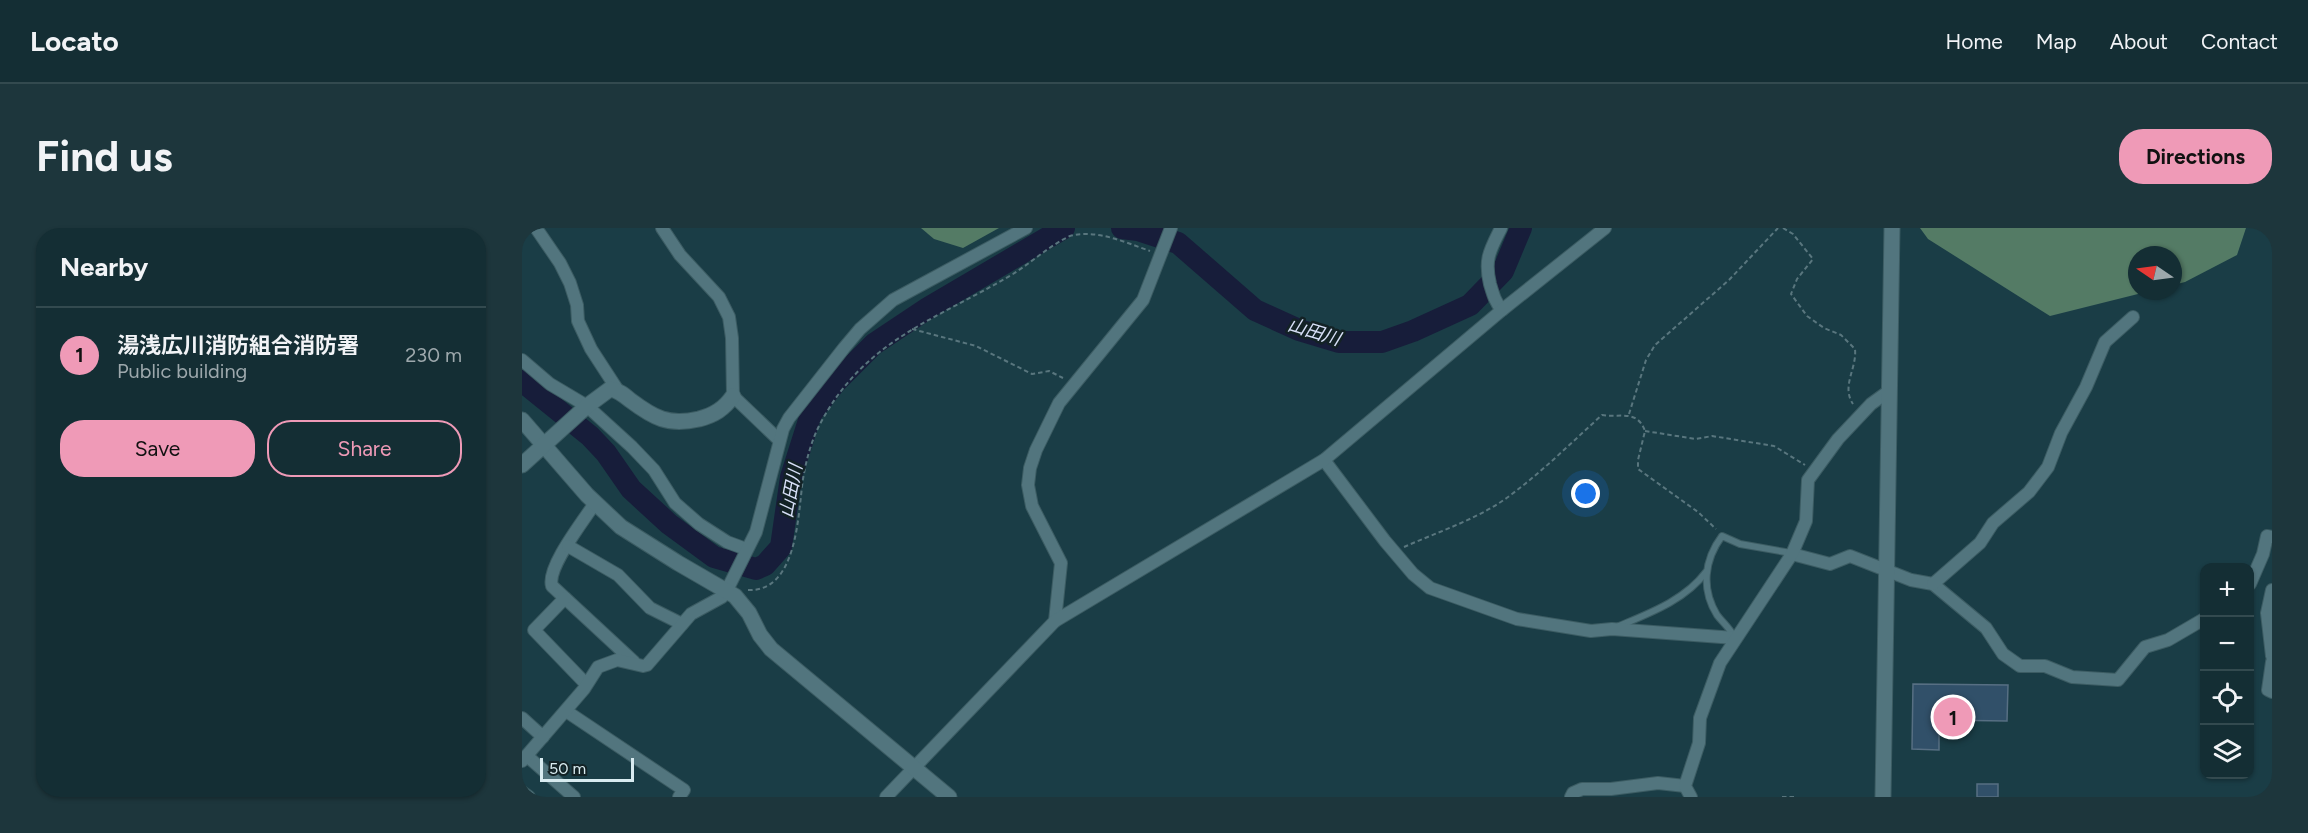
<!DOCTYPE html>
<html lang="en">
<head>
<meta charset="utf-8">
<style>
  body { margin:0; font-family:Figtree,"Noto Sans JP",sans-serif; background:#1d363c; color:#f1f3f6 }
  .controls { position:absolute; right:18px; bottom:18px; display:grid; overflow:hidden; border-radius:12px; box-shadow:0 2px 4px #0004 }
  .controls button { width:54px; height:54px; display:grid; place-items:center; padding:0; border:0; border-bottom:2px solid #334a4f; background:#142e34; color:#f1f3f6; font:30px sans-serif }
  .compass { position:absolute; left:1606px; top:18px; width:54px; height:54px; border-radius:50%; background:#142e34; box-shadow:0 2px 4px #0004; rotate:283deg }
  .scale { position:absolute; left:18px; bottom:15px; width:94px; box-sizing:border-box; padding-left:6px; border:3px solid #d8ebf0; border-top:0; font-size:16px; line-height:21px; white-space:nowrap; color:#d8ebf0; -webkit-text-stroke:4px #132225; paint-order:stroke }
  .you { position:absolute; left:1064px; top:266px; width:21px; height:21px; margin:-15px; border:4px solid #fff; border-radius:50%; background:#1a73e8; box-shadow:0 0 0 9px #1a73e833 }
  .badge { display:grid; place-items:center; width:39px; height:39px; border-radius:50%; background:#ef9ab7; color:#111; font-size:20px; font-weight:700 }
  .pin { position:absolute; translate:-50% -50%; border:3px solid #fff; box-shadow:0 2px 6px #0006 }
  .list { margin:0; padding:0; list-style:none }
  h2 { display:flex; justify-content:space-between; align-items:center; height:78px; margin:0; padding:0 24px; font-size:26px }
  h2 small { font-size:20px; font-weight:400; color:#9da8ac }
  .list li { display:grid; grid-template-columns:39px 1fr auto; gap:18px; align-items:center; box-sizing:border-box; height:96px; padding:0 24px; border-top:2px solid #334a4f }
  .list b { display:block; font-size:22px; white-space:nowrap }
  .list p { margin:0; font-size:20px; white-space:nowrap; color:#9da8ac }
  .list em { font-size:20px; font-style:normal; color:#9da8ac }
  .actions { display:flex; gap:12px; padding:18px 24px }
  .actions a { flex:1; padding:14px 0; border:2px solid #ef9ab7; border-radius:24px; text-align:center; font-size:21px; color:#ef9ab7 }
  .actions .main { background:#ef9ab7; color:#111 }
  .icon { flex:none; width:33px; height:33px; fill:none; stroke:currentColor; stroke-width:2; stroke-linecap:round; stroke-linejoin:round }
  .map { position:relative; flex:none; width:1750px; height:569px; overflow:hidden; border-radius:24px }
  header { display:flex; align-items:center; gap:36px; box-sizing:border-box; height:84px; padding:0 30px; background:#142e34; border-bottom:2px solid #334a4f }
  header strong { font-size:28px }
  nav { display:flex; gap:33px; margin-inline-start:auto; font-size:21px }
  .intro { display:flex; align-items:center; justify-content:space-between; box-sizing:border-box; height:144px; padding:0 36px }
  h1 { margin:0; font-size:42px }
  .button { padding:15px 27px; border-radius:24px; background:#ef9ab7; color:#111; font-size:21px; font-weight:700 }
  main { display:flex; gap:36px; padding:0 36px }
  aside { flex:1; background:#142e34; border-radius:24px; box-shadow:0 2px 4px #0004 }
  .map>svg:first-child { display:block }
</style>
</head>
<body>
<header>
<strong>Locato</strong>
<nav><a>Home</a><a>Map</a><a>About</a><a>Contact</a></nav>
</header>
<div class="intro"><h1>Find us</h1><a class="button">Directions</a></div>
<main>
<aside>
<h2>Nearby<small></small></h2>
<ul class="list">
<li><span class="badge">1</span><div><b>湯浅広川消防組合消防署</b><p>Public building</p></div><em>230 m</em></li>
</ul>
<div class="actions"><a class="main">Save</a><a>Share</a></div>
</aside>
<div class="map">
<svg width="1750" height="569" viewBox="0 0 1750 569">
  <rect width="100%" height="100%" fill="#1a3d46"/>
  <!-- forest -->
  <g fill="#547b65">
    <polygon points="399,0 477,0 441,20 412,11"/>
    <polygon points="1398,0 1724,0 1715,27 1663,54 1651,57 1651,27 1615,27 1615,63 1628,63 1528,88 1406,11"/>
  </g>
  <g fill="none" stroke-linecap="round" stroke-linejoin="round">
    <!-- river -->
    <g stroke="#171d3a" stroke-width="22">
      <polyline points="600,0 616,2 656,15 733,82 777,102 817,114 860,114 891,103 948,77 981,43 999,0"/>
      <polyline points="0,153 68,208 84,225 109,261 147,296 192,329 234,341 243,337 259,319 269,249 289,186 313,155 352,116 406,80 542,0"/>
    </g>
  </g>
  <!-- building -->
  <g fill="#315069" stroke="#576f83" stroke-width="1.5">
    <polygon points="1391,456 1486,457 1485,493 1417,492 1417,522 1390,521"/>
    <rect x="1455" y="556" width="21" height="13"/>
  </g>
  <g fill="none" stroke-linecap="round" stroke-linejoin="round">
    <defs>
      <g id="service">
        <path d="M1097 398C1128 385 1163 372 1184 344"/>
        <path d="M1212 409C1208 400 1201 395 1195 387 1179 361 1182 332 1200 308L1218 316 1269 325"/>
      </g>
      <g id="minor">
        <polyline points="14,0 38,35 48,55 55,77 56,93 69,121 97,164"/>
        <polyline points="140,0 158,27 197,69 207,89 210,110 211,168 257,212"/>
        <path d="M979 0C968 22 962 31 968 56 971 66 973 74 980 82"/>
        <polyline points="0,132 28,156 65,178 110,219 132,242 153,275 177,296 205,314 224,321"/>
        <polyline points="802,232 863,313 891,346 908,360 995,391 1069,403 1090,401 1213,410"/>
        <path d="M73 275C62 292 24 340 30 358L112 434"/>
        <polyline points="46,318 96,347 128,380 160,396"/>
        <polyline points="1270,326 1308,336 1328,328 1389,352 1411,356 1464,400 1481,426 1498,438 1523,438 1550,449 1596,452 1623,419 1646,412 1682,391"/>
        <polyline points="1411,356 1458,315 1471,295 1507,264 1526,239 1539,205 1564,159 1583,114 1611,89"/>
        <polyline points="1728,356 1741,326 1745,308 1750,309"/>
        <polyline points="1750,362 1745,385 1750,428"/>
        <polyline points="43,370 12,402 64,456"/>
        <polyline points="533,393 539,335 510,278 506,257 508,240 514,222 537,175 621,72 649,0"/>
        <polyline points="1750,434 1746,462 1750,464"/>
        <polyline points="44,483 162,562 157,569"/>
        <polyline points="0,490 21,509"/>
        <polyline points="5,528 52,569"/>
        <polyline points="0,533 62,461 76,439 95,432 121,438 125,437 169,386 200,369 205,362 234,304 261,201 267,190 322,120 338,101 371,72 504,0"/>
        <polyline points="0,564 7,569"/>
        <polyline points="364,569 533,393 802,232 980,82 1083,0"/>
        <polyline points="1049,569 1051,565 1060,561 1089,561 1136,555 1163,558"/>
        <polyline points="1169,569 1163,558 1177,515 1178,490 1198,435 1270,326 1284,293 1286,252 1316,211 1349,176 1367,163"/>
      </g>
      <g id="tertiary">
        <polyline points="0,192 65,267 99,299 156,335 213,368 227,385 238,407 249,421 427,569"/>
        <path d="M0 237 65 178 88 161C96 162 102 167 108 172 132 190 146 198 177 191 192 187 202 181 211 168"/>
        <polyline points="1361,569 1370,0"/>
      </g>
    </defs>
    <!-- service casing -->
    <use href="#service" stroke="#3c5c63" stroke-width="8"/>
    <!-- minor casing -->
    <use href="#minor" stroke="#3c5c63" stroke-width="14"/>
    <!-- tertiary casing -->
    <use href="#tertiary" stroke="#3c5c63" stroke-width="17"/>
    <!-- path -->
    <g stroke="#59767e" stroke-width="2" stroke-dasharray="4.5 3" stroke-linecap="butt">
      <path d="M1261 0 1271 6 1291 31 1275 51 1269 66 1285 88 1302 100 1319 107 1333 121C1335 141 1319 158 1331 176"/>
      <polyline points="390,101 454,118 510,146 527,143 541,150"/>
      <polyline points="1107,186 1124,132 1133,117 1207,52 1256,0"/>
      <polyline points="1123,203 1174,211 1190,208 1252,218 1283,237"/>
      <path d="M882 319C918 303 959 290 990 266 1022 242 1050 214 1080 187 1098 190 1115 181 1123 203L1116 232V241L1176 284 1194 301"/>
      <path d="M226 362C276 364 276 285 281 251 284 233 289 214 297 198 341 112 414 92 491 46 510 34 527 18 548 8 575 1 602 14 628 23"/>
      <polyline points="1260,569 1274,569"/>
    </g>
    <!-- service -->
    <use href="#service" stroke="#52757e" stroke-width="6"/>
    <!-- minor -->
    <use href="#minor" stroke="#52757e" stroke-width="12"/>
    <!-- tertiary -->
    <use href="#tertiary" stroke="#52757e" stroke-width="15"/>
  </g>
  <g text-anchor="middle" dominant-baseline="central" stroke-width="5" stroke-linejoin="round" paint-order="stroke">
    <!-- water labels -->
    <g font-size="18" font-style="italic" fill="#d8e0f8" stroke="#132225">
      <text transform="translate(792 104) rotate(17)">山田川</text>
      <text transform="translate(269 263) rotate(-79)">山田川</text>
    </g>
  </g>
</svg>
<div class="controls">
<button>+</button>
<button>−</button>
<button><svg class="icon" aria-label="locate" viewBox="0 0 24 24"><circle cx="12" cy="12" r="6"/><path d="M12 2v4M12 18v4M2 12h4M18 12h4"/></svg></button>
<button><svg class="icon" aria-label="layers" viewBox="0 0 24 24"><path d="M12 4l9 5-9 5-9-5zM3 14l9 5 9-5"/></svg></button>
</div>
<svg class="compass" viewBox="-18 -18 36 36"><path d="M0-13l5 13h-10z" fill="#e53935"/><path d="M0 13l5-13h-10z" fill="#9da8ac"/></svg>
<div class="scale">50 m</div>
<div class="you"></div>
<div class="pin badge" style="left:1431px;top:489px">1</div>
</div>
</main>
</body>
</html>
